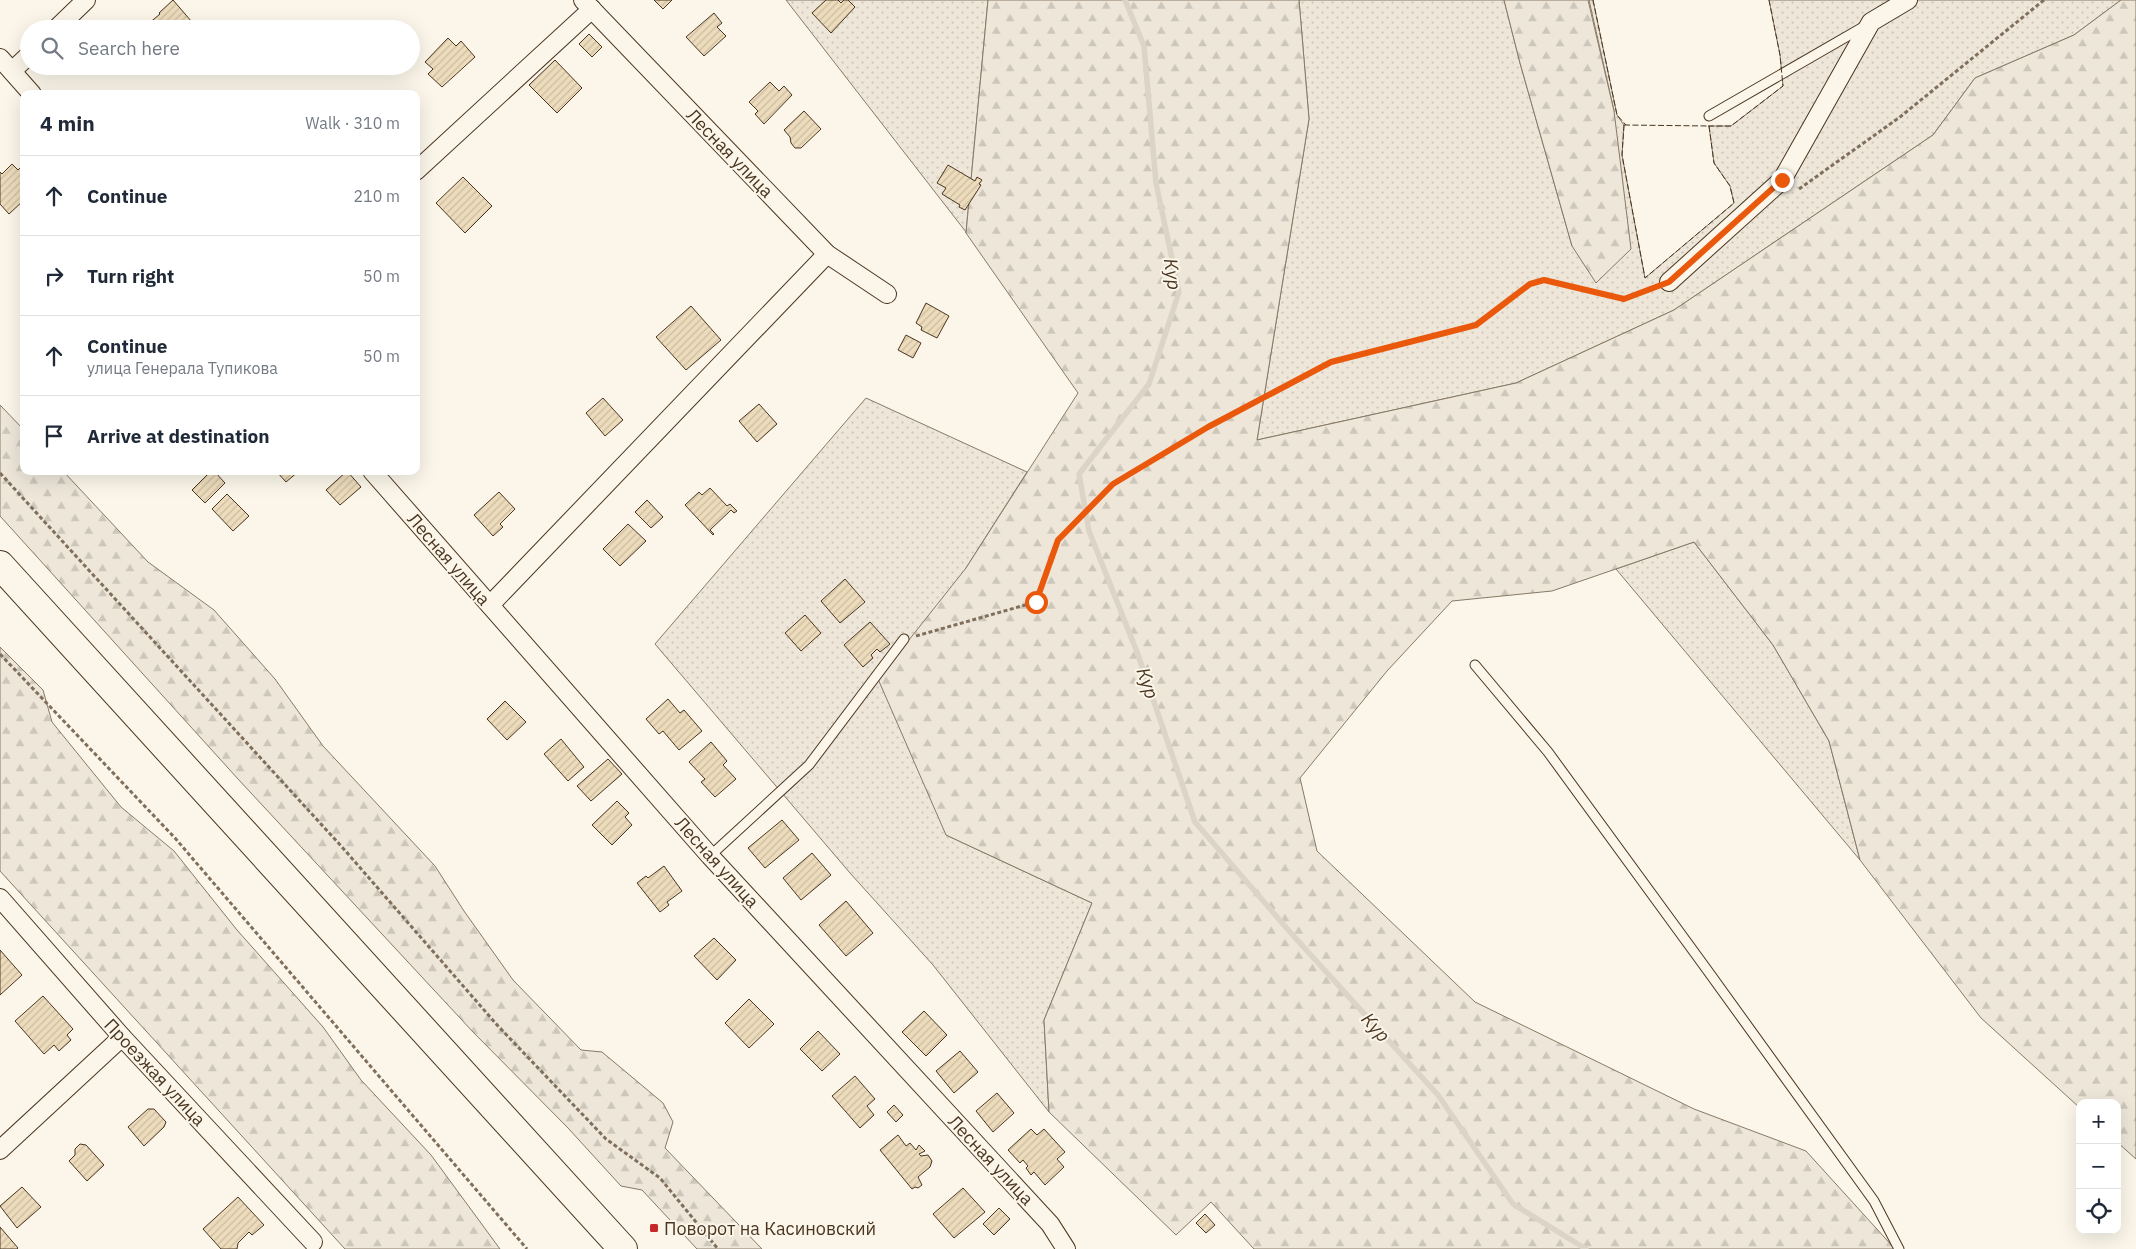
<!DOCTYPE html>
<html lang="en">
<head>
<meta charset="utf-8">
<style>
  body { margin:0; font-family:"IBM Plex Sans",sans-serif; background:#f6f6f7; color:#1f2937 }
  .controls { position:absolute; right:15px; bottom:15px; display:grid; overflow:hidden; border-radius:10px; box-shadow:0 5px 20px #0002 }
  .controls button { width:45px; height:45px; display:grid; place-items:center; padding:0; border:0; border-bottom:1px solid #e0e1e3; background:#fff; color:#1f2937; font:25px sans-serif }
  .stop { position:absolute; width:15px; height:15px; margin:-11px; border:4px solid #ea580c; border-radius:50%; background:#fff }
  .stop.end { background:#ea580c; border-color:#fff; box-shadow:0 1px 5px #0008 }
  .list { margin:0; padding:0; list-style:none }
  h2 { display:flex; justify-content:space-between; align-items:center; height:65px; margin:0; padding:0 20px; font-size:21px }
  h2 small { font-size:16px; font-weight:400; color:#747a83 }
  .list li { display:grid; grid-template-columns:32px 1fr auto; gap:15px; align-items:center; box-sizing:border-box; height:80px; padding:0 20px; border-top:1px solid #e0e1e3 }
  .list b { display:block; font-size:19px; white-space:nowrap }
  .list p { margin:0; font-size:16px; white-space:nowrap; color:#747a83 }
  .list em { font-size:16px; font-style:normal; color:#747a83 }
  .icon { flex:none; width:28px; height:28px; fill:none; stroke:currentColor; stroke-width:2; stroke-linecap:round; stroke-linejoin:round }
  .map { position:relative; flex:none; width:2136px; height:1249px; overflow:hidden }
  .search { position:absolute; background:#fff; box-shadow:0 5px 20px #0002; left:20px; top:20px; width:400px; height:55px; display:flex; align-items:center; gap:12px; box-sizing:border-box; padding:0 18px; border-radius:28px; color:#747a83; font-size:19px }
  .panel { position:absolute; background:#fff; box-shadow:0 5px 20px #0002; left:20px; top:90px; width:400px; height:385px; border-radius:10px }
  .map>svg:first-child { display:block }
</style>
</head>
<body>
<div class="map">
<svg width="2136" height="1249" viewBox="0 0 2136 1249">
  <defs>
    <pattern id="grass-dots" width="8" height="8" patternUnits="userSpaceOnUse" patternTransform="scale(1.25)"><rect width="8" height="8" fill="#ede6d9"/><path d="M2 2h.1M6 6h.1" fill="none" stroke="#cdc6ba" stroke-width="1.8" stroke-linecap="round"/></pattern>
    <pattern id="forest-firs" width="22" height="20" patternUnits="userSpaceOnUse" patternTransform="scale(1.25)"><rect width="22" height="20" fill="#ede6d9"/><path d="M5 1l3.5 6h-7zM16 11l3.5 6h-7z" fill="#cdc6ba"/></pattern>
    <pattern id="building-hatch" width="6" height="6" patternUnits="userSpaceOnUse" patternTransform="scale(1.25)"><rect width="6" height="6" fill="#ecdcbc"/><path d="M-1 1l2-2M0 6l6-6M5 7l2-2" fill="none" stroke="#ccbda1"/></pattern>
  </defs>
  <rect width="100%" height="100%" fill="#fbf6e9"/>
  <!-- grass -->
  <g fill="url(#grass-dots)" stroke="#887966">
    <polygon points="786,0 988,0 966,233 966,232"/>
    <polygon points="1299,0 1504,0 1520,63 1572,246 1614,111 1589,0 1593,0 1617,115 1624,125 1622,155 1645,278 1734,203 1730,186 1714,163 1709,126 1731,126 1783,86 1780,55 1769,0 2121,0 2074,35 1975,78 1933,135 1674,310 1516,383 1257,440 1309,119"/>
    <polygon points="866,398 1027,472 966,568 946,835 1092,903 1044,1020 1049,1112 933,965 850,873 655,644"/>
    <polygon points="1694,542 1773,645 1829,741 1860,860 1616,569"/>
  </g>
  <!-- forest -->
  <g fill="url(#forest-firs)" stroke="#887966">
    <polygon points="988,0 1299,0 1309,119 1257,440 1516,383 1674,310 1933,135 1975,78 2074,35 2121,0 2136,0 2136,1159 2117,1142 2117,1103 2080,1103 2080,1108 1981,1018 1860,860 1829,741 1773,645 1694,542 1552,591 1452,601 1387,671 1300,778 1317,851 1475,1002 1694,1109 1806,1151 1895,1249 1254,1249 1211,1202 1176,1235 1049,1112 1044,1020 1092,903 946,835 878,679 966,568 1078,393 966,233"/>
    <polygon points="1504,0 1588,0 1614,111 1631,249 1596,283 1572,246 1520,63"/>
    <polygon points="0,405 24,430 24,471 63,471 148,562 214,610 275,679 323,746 435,866 464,911 513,980 581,1050 602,1052 663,1103 673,1122 665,1148 762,1249 697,1249 642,1190 621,1186 568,1128 473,1032 238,779 0,516"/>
    <polygon points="0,647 43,690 52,722 121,807 174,851 237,930 323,1027 361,1080 431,1155 500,1249 345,1249 0,871"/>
  </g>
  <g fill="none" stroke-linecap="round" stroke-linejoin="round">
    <!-- stream -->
    <polyline stroke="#dcd4c6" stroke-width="5.5" points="1125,0 1144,46 1156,183 1179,292 1149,384 1079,474 1089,531 1137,652 1195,822 1290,932 1438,1095 1513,1204 1586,1249"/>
  </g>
  <!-- building -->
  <g fill="url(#building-hatch)" stroke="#4a3520">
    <polygon points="173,0 198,29 142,29 160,14 159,13"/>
    <polygon points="654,0 672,0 663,9"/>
    <polygon points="826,0 838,0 841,3 844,0 848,0 855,7 831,33 812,13"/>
    <polygon points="714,13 722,23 717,27 726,36 704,56 686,37"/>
    <polygon points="589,34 602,47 592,57 579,44"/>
    <polygon points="448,38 456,46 461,41 475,57 442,87 428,74 433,69 425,62"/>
    <polygon points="555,60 582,88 557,113 529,85"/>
    <polygon points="770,82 779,91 784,86 792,95 764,124 755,114 758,111 749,102"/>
    <polygon points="804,111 821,129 801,148 795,148 791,143 790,137 784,130"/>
    <polygon points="12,164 18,170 24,164 24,200 9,214 0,204 0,172 2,174"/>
    <polygon points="948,165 975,181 977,177 982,180 979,184 981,185 965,210 959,207 960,205 942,194 946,188 937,183"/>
    <polygon points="463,177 492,206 465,233 436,203"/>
    <polygon points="926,303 949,316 937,338 921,330 922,327 916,323"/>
    <polygon points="691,306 721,340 686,370 656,337"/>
    <polygon points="906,335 921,343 913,358 898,350"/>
    <polygon points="603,398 623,420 605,436 586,413"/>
    <polygon points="759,404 777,424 757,442 739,421"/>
    <polygon points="211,471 214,471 225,483 205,503 192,490"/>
    <polygon points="276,471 299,471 286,482"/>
    <polygon points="347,471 361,487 340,505 326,490"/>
    <polygon points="710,488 727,506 730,504 737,511 734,513 731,510 710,530 714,534 713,535 685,505 699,492 702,495"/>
    <polygon points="499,492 515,509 500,524 503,527 493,536 474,515"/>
    <polygon points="227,494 249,516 233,531 212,509"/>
    <polygon points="647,500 663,517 651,528 635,512"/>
    <polygon points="628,524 646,541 620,566 603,549"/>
    <polygon points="845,579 865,602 840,623 821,601"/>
    <polygon points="805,615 821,633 801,651 785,633"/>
    <polygon points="870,622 890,644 880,652 877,649 871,655 873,658 863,667 844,645"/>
    <polygon points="668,699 680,713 684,710 702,731 679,750 663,731 659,734 646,719"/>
    <polygon points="505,701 526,722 507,740 487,719"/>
    <polygon points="561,739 584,767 568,781 544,754"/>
    <polygon points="711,742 727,761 723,765 736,779 715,797 701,782 705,779 689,762"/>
    <polygon points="608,759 622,774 591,801 577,786"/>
    <polygon points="617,801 629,813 625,817 632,825 612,845 592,825"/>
    <polygon points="782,820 799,840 765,868 748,848"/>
    <polygon points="812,853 831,875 801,900 783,878"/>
    <polygon points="664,866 682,891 667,902 669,905 660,912 637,883 646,876 648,878"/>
    <polygon points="846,901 873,933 846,956 819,925"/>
    <polygon points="714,938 736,960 717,980 694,956"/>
    <polygon points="0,950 22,975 0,995"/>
    <polygon points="43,996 73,1029 67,1035 71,1040 59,1051 54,1045 44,1054 15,1021"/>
    <polygon points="749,999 774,1024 749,1048 725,1023"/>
    <polygon points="924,1011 947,1035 926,1056 902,1032"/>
    <polygon points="818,1031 840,1054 822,1071 800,1049"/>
    <polygon points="960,1051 978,1072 954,1093 936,1071"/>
    <polygon points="855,1076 875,1099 867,1106 874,1115 860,1128 832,1096"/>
    <polygon points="997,1093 1014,1113 993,1132 976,1111"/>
    <polygon points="894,1105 903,1115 896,1122 887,1112"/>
    <polygon points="148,1109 154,1109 166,1122 164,1127 144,1146 128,1127"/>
    <polygon points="1031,1129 1037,1135 1044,1129 1065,1152 1057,1159 1064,1167 1045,1185 1034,1172 1031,1175 1026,1168 1028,1166 1023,1160 1020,1163 1008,1150"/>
    <polygon points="898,1135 906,1146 910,1143 916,1150 919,1145 925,1151 919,1154 921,1156 928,1155 932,1161 930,1167 918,1177 922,1185 918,1188 915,1187 912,1189 880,1150"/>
    <polygon points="80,1144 86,1145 104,1165 87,1181 69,1161 75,1155 75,1149"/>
    <polygon points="22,1187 41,1207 17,1228 0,1206"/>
    <polygon points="963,1188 985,1212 954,1238 933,1214"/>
    <polygon points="238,1197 264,1225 252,1235 249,1232 238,1243 237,1249 221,1249 203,1229"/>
    <polygon points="999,1208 1010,1219 994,1235 983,1224"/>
    <polygon points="1205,1214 1215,1225 1206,1233 1196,1223"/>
    <polygon points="0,1227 18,1248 17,1249 0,1249"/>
  </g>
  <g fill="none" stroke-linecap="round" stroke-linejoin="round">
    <defs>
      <g id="service">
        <polyline points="1709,116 1865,26"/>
        <polyline points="1475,665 1548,752 1705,967 1874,1201 1899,1249"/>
        <polyline points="710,856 809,765 904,639"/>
      </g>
      <g id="minor">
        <polyline points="583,0 827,254 887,294"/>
        <polyline points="56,29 86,0"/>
        <polyline points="0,58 32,94"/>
        <polyline points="12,71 29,55"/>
        <polyline points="416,171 592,9"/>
        <polyline points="1669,282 1782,180 1871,22 1908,0"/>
        <polyline points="372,471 710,856 1050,1224 1066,1249"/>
        <polyline points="490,605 827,254"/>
        <polyline points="0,898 122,1037 313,1242"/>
        <polyline points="0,1150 122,1037"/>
      </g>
      <polyline id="primary" points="0,565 623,1249"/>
    </defs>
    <!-- service casing -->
    <use href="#service" stroke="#4a3520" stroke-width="11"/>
    <!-- minor casing -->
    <use href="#minor" stroke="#4a3520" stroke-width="20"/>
    <!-- primary casing -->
    <use href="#primary" stroke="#4a3520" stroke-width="30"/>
    <!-- path -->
    <g stroke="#7f6f5c" stroke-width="3" stroke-dasharray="4 2.5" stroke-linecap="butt">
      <polyline points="1799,189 1900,117 2044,0"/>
      <polyline points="0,473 342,847 498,1026 606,1139 660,1178 718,1249"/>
      <polyline points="916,636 1036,602 1058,540 1113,484 1208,427 1331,362 1476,325 1530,284 1544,280 1624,299 1654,288"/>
      <polyline points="0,654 175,838 527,1249"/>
    </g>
    <!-- service -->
    <use href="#service" stroke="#fbf6e9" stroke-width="9"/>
    <!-- minor -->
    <use href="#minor" stroke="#fbf6e9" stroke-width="18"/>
    <!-- primary -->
    <use href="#primary" stroke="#fbf6e9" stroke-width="28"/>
    <!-- fence -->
    <g stroke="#4a3520" stroke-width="1" stroke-dasharray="6 2.5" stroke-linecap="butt">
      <polyline points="1593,0 1617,115 1626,125"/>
      <polygon points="1624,125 1709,126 1714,163 1730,186 1734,203 1645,278 1622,155"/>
      <polyline points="1708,126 1731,126 1783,86 1780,55 1769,0"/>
    </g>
  </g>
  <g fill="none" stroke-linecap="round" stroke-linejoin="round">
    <!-- route -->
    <polyline stroke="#ea580c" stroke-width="6" points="1036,602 1058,540 1113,484 1208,427 1331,362 1476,325 1530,284 1544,280 1624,299 1669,282 1782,180"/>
  </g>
  <!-- markers -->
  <rect fill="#c62828" stroke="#fbf6e9" stroke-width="2" x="649" y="1223" width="10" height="10" rx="2.5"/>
  <g text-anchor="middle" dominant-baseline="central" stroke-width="4" stroke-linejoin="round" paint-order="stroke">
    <!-- street labels -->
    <g font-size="18" fill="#4a3520" stroke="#fbf6e9">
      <text transform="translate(730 153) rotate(46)">Лесная улица</text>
      <text transform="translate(449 559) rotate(49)">Лесная улица</text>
      <text transform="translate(717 862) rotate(48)">Лесная улица</text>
      <text transform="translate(155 1072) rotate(47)">Проезжая улица</text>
      <text transform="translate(991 1160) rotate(47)">Лесная улица</text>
    </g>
    <!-- poi labels -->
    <g font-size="18" fill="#4a3520" stroke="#fbf6e9" text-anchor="start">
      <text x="664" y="1228">Поворот на Касиновский</text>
    </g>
    <!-- water labels -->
    <g font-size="19" font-style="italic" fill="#4a3520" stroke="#fbf6e9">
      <text transform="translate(1173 274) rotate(82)">Кур</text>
      <text transform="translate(1148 683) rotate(71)">Кур</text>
      <text transform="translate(1376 1027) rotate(48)">Кур</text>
    </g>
  </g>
</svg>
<div class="controls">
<button>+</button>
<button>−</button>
<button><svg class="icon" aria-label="locate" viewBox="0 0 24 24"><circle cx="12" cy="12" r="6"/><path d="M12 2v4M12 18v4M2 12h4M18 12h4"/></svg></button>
</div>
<div class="stop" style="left:1036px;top:602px"></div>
<div class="stop end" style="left:1782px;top:180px"></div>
<div class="search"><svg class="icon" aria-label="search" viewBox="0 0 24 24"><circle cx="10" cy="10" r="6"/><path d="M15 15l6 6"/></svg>Search here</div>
<section class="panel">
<h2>4 min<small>Walk · 310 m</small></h2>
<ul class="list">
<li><svg class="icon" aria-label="ahead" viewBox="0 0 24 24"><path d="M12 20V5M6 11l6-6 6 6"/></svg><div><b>Continue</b></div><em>210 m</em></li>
<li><svg class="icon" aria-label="right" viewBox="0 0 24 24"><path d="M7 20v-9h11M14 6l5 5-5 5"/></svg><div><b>Turn right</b></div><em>50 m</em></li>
<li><svg class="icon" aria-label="ahead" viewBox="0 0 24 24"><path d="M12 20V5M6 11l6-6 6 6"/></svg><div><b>Continue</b><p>улица Генерала Тупикова</p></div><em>50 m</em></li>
<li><svg class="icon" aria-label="arrive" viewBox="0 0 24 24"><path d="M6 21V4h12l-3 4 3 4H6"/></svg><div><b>Arrive at destination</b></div></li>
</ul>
</section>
</div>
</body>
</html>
